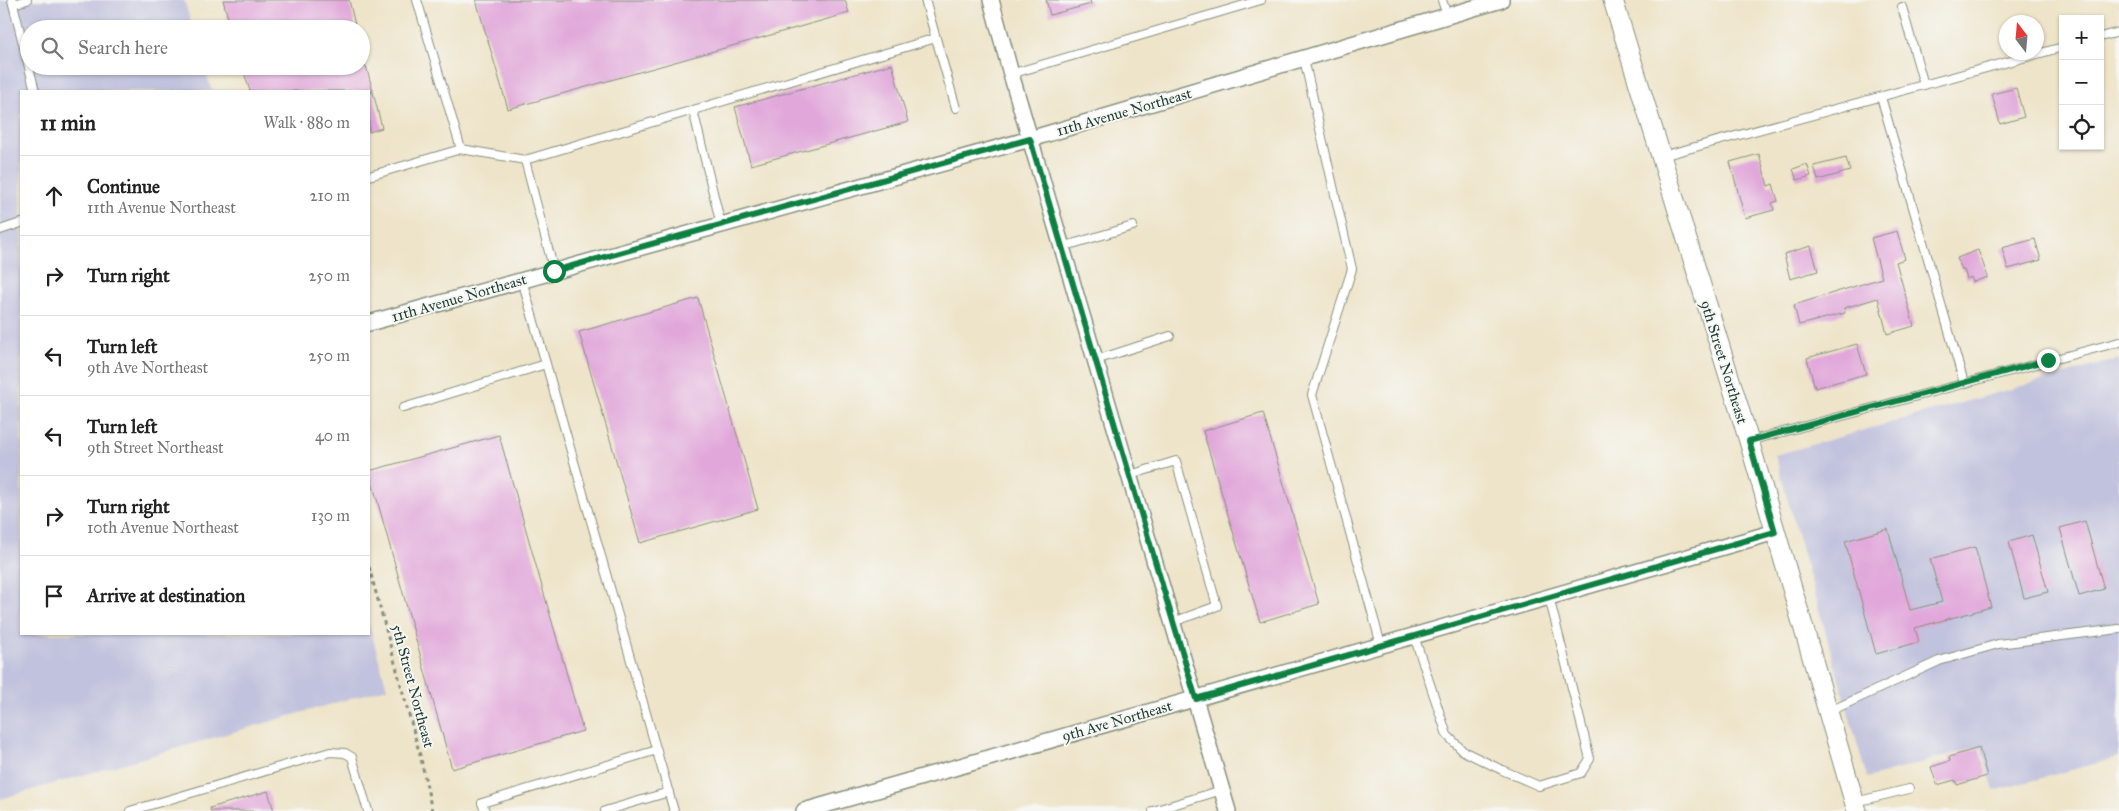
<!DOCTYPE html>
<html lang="en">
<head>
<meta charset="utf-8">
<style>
  body { margin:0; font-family:"IM FELL Great Primer",serif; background:#f6f6f6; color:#222 }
  .controls { position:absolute; right:15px; top:15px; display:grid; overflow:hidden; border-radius:0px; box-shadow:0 1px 4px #0004 }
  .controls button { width:45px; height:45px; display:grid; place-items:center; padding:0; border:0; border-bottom:1px solid #e0e0e0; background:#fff; color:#222; font:25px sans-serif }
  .compass { position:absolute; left:1999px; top:15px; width:45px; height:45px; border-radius:50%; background:#fff; box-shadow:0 1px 4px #0004; rotate:344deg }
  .stop { position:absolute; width:15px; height:15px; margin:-11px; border:4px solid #0b8043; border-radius:50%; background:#fff }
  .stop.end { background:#0b8043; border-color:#fff; box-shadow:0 1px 5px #0008 }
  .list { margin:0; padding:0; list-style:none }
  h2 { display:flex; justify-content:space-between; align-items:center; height:65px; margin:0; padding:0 20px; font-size:21px }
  h2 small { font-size:16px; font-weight:400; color:#767676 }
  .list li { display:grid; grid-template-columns:32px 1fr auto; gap:15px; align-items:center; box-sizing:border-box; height:80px; padding:0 20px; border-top:1px solid #e0e0e0 }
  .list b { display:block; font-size:19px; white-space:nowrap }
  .list p { margin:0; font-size:16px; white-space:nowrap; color:#767676 }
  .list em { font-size:16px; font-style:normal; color:#767676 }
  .icon { flex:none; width:28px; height:28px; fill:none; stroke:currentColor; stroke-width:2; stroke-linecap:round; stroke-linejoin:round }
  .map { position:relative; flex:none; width:2119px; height:811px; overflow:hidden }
  .search { position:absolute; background:#fff; box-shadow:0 1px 4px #0004; left:20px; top:20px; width:350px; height:55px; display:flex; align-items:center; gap:12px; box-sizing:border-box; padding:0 18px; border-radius:28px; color:#767676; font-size:19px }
  .panel { position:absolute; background:#fff; box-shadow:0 1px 4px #0004; left:20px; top:90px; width:350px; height:545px; border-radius:0px }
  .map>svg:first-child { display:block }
</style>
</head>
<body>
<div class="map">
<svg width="2119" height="811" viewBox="0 0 2119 811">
  <rect width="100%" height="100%" fill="#f6f6f2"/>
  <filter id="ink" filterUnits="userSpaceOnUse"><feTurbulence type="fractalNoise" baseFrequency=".02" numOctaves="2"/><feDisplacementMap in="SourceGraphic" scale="10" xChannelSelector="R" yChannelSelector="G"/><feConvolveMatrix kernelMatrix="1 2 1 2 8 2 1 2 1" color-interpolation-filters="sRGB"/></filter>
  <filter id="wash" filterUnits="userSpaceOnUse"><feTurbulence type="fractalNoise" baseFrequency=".0096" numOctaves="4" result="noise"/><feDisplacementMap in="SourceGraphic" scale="20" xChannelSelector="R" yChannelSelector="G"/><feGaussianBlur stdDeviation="1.12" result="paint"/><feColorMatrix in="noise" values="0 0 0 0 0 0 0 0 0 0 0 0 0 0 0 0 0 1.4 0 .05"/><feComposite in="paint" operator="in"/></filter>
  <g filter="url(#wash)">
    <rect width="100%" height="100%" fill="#eee4c9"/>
    <!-- industrial -->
    <g fill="#c1c2dd">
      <polygon points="0,0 184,0 193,29 29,29 29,66 204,66 212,91 21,91 21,634 369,634 369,625 387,688 0,799"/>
      <polygon points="2119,359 2119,757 1994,791 1981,746 1867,778 1775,455"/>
    </g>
    <g id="blocks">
      <!-- building -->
      <g fill="#e1a7da">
        <polygon points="223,0 349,0 356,29 231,29"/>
        <polygon points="476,0 845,0 849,13 508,109"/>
        <polygon points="1046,0 1090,0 1091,4 1050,15"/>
        <polygon points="892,64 908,122 751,165 735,107"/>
        <polygon points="242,66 366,66 373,91 250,91"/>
        <polygon points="2016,88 2024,117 2000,124 1992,94"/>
        <polygon points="373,92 382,128 369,132 369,93"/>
        <polygon points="1759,154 1768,186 1773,184 1778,201 1772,203 1774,210 1745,218 1730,162"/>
        <polygon points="1846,158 1850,171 1818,180 1814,166"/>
        <polygon points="1807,164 1811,176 1797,180 1793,169"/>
        <polygon points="1897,231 1905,259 1896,262 1914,326 1887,334 1878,298 1844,308 1845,313 1799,325 1794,305 1882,278 1871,238"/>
        <polygon points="2035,239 2041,260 2008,269 2002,248"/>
        <polygon points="1811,246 1818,271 1790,279 1784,254"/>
        <polygon points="1978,250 1988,277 1973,282 1971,277 1967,279 1964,270 1962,270 1957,258"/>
        <polygon points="698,298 758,509 640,543 579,332"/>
        <polygon points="1857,344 1866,374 1815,388 1807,358"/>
        <polygon points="1263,413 1319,604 1260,622 1203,431"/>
        <polygon points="499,435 583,731 452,769 369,471"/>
        <polygon points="2085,521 2104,589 2079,596 2060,528"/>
        <polygon points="1888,529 1910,610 1942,602 1930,559 1975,547 1991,607 1915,628 1919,642 1876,654 1845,541"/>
        <polygon points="2032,535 2048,592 2024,598 2009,542"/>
        <polygon points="1979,748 1987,776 1957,785 1955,780 1937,785 1931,767 1950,761 1949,757"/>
        <polygon points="268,791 274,811 211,811 210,808"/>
      </g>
    </g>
  </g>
  <g filter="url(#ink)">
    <use href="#blocks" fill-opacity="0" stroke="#86907e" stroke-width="1"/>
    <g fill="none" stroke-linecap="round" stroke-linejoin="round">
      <defs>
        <g id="service">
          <polyline points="12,0 35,91"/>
          <polyline points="925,0 956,108"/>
          <polyline points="1442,0 1447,16"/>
          <polyline points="13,4 27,0"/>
          <polyline points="1902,7 1924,85"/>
          <polyline points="2100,37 2119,32"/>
          <polyline points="1304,59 1352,269 1312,395 1381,645"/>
          <polyline points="1011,74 1261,0"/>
          <polyline points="1881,97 1964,383"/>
          <polyline points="693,110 721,225"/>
          <polyline points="461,149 525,160 936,38"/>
          <polyline points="1662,156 2063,47"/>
          <polyline points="525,160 554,271"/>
          <polyline points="369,176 461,149 417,0"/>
          <polyline points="0,230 21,223"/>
          <polyline points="1062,247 1133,226"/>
          <polyline points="522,280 674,811"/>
          <polyline points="1096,360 1170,336"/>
          <polyline points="403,408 546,364"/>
          <polyline points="1749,441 2119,342"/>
          <polyline points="1130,475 1176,461 1217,606 1173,622"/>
          <polyline points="1414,636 1447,735 1463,751 1502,770 1539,786 1581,773 1590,759 1549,597"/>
          <polyline points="1828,712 1939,661 1998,644 2119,629"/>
          <polyline points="1855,802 1909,789"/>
          <polyline points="130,811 330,752 345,753 352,757 368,811"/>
          <polyline points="485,811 482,803 657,750"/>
          <polyline points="605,811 669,792"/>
          <polyline points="1153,811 1222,790"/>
        </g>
        <g id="minor">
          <polyline points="991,0 1011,74 1228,811"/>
          <polyline points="369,323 1030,139 1501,0"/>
          <polyline points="804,811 1775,532"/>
        </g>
        <polyline id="tertiary" points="1613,0 1749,441 1857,811"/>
      </defs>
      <!-- service casing -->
      <use href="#service" stroke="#86907e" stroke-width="10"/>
      <!-- minor casing -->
      <use href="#minor" stroke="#86907e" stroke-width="18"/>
      <!-- tertiary casing -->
      <use href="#tertiary" stroke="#86907e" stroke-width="21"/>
      <!-- path -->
      <polyline stroke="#86907e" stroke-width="3" stroke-dasharray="4 4" stroke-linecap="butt" points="369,567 421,759 432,811"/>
      <!-- service -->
      <use href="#service" stroke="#fff" stroke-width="8"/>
      <!-- minor -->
      <use href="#minor" stroke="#fff" stroke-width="15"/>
      <!-- tertiary -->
      <use href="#tertiary" stroke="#fff" stroke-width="19"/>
    </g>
  </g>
  <g fill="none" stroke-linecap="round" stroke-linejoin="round" filter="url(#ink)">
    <!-- route -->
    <polyline stroke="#0b8043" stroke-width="6" points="554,271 1030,139 1196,699 1775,532 1749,441 2048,360"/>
  </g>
  <g text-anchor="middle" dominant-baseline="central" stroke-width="4" stroke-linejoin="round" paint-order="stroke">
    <!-- street labels -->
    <g font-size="15" fill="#1f3d34" stroke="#f6f6f2">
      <text transform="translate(1124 112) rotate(-16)">11th Avenue Northeast</text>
      <text transform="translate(459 298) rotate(-16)">11th Avenue Northeast</text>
      <text transform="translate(1724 362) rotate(73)">9th Street Northeast</text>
      <text transform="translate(413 686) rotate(75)">5th Street Northeast</text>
      <text transform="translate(1117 721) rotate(-16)">9th Ave Northeast</text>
    </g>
  </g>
</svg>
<div class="controls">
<button>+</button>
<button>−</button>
<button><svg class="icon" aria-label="locate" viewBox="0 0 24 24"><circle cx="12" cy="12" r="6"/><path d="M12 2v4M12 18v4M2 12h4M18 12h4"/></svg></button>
</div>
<svg class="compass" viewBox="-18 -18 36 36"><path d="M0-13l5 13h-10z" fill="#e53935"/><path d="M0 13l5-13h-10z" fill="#767676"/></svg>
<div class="stop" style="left:554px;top:271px"></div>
<div class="stop end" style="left:2048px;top:360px"></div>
<div class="search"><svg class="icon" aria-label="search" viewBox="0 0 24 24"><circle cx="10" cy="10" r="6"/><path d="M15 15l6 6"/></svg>Search here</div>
<section class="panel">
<h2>11 min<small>Walk · 880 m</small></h2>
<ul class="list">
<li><svg class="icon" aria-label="ahead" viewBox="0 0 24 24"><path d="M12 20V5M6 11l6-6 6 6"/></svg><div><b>Continue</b><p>11th Avenue Northeast</p></div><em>210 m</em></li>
<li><svg class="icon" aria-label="right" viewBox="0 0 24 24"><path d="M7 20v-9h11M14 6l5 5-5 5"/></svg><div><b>Turn right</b></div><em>250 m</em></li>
<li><svg class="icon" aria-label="left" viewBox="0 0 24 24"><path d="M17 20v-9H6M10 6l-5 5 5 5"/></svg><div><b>Turn left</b><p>9th Ave Northeast</p></div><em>250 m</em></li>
<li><svg class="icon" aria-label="left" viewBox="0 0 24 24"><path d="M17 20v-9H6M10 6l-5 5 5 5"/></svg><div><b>Turn left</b><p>9th Street Northeast</p></div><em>40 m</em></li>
<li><svg class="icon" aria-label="right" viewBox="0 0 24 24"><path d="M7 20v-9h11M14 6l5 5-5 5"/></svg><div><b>Turn right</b><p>10th Avenue Northeast</p></div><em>130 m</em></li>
<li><svg class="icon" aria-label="arrive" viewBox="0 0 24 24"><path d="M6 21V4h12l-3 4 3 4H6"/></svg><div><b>Arrive at destination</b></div></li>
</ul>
</section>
</div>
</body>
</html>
